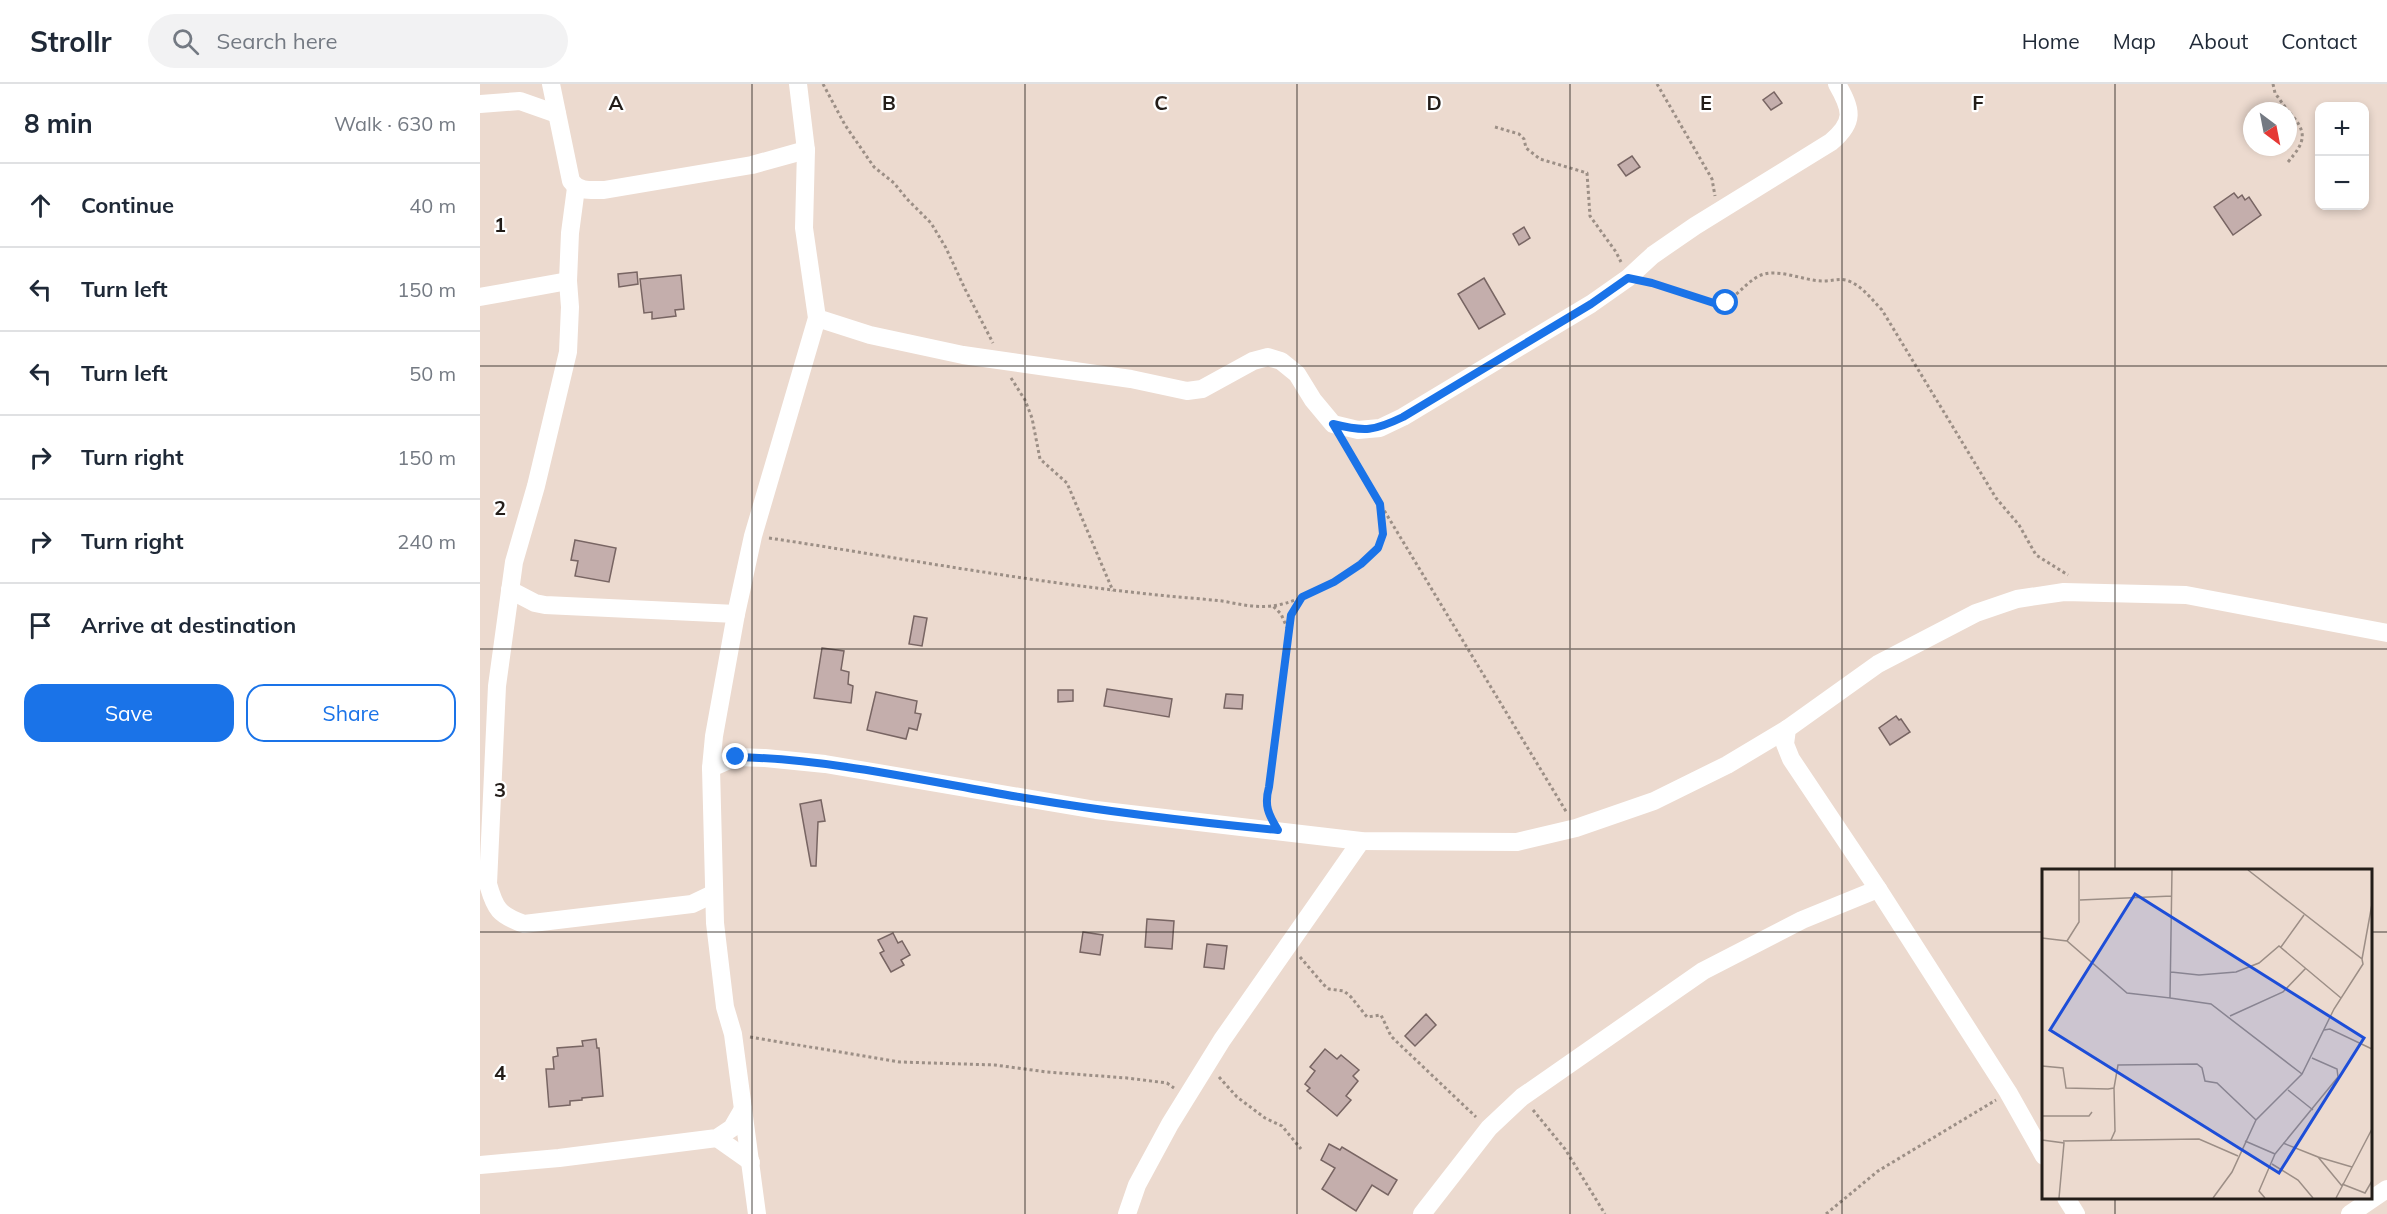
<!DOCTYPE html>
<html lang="en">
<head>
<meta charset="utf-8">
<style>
  body { margin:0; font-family:Mulish,sans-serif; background:#f2f2f3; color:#1f2937 }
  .controls { position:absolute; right:18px; top:18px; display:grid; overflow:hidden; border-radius:12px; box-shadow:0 3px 9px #0003 }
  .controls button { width:54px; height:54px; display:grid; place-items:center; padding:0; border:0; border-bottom:2px solid #e0e1e3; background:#fff; color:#1f2937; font:30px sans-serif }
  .compass { position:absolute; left:1763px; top:18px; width:54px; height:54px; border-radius:50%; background:#fff; box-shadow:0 3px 9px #0003; rotate:148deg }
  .stop { position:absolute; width:18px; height:18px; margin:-14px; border:4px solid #1a73e8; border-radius:50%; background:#fff }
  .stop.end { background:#1a73e8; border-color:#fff; box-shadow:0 2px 6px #0008 }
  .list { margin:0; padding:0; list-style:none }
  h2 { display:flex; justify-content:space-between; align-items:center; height:78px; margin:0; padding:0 24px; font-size:26px }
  h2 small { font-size:20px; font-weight:400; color:#747a83 }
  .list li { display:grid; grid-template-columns:39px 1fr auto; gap:18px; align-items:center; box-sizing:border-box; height:84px; padding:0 24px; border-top:2px solid #e0e1e3 }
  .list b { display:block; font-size:22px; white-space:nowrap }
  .list em { font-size:20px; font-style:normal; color:#747a83 }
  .actions { display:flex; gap:12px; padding:18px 24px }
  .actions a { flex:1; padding:14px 0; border:2px solid #1a73e8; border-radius:18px; text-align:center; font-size:21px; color:#1a73e8 }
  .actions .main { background:#1a73e8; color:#fff }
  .icon { flex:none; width:33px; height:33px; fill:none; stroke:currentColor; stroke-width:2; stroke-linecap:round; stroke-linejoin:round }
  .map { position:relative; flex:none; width:1907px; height:1130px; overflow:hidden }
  header { display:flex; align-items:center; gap:36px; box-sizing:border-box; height:84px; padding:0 30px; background:#fff; border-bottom:2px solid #e0e1e3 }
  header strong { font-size:28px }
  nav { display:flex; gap:33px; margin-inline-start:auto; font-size:21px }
  .search { width:420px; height:54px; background:#f2f2f3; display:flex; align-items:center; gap:15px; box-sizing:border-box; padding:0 21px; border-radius:33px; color:#747a83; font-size:22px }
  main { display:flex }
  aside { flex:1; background:#fff }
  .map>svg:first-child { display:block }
</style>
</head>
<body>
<header>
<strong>Strollr</strong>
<div class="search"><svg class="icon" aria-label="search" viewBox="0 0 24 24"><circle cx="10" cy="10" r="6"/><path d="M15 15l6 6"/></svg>Search here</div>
<nav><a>Home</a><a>Map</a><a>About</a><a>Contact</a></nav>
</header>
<main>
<aside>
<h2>8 min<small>Walk · 630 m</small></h2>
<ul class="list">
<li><svg class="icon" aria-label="ahead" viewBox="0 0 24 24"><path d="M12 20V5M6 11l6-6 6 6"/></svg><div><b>Continue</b></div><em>40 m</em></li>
<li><svg class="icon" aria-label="left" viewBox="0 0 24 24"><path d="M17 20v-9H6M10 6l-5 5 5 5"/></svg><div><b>Turn left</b></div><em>150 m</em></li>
<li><svg class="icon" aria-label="left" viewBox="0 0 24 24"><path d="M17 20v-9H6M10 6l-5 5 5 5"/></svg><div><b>Turn left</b></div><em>50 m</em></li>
<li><svg class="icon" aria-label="right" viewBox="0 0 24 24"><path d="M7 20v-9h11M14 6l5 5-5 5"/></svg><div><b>Turn right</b></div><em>150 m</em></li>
<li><svg class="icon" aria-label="right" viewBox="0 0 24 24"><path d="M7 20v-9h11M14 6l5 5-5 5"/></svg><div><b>Turn right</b></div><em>240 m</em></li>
<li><svg class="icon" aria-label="arrive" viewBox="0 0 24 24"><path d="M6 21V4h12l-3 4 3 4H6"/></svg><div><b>Arrive at destination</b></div></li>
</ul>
<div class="actions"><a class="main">Save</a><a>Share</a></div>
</aside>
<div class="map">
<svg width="1907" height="1130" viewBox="0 0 1907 1130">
  <rect width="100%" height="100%" fill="#ecdacf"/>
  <!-- building -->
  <g fill="#c4aeac" stroke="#786563" stroke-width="1.5">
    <polygon points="1294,8 1302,19 1291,26 1283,16"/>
    <polygon points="1152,72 1160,83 1146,92 1138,81"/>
    <polygon points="1754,109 1758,114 1762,111 1765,116 1769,113 1781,131 1753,151 1734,123"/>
    <polygon points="1044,143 1050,154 1039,161 1033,150"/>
    <polygon points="157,188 158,200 139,203 138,190"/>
    <polygon points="201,191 204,225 195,226 196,232 172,235 172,228 164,229 160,195"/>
    <polygon points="1004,194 1025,230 999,245 978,210"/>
    <polygon points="95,456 136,464 129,498 95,492 98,477 91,476"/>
    <polygon points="434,532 447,534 442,562 429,560"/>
    <polygon points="342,564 364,567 361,586 369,588 368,600 373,602 371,619 334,614"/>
    <polygon points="627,605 692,615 689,633 624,622"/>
    <polygon points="578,606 593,606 593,617 578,618"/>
    <polygon points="396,608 437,617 435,629 441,630 437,646 429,644 426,655 387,646"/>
    <polygon points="746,610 763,611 762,625 744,624"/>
    <polygon points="1416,632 1419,636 1421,635 1430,648 1410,661 1399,644"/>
    <polygon points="341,716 345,737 338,738 336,782 331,782 320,720"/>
    <polygon points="667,835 694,837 692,865 665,863"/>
    <polygon points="603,848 623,851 620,871 600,868"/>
    <polygon points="413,849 418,859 422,857 430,871 421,876 424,881 411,888 400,869 404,867 398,856"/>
    <polygon points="727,860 747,862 744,885 724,883"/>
    <polygon points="946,930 956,941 935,962 925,952"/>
    <polygon points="116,955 117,964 119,964 123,1012 102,1014 102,1016 90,1017 90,1021 69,1023 66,985 74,985 73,973 78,972 77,964 103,962 102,957"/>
    <polygon points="845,965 857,975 861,971 879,986 873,992 878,997 866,1012 871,1016 857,1032 827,1007 830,1004 825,1000 835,987 830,983"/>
    <polygon points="849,1060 860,1066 862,1063 917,1096 908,1111 892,1101 876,1127 842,1105 855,1084 841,1076"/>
  </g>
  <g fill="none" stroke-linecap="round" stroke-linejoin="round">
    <!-- path -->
    <g stroke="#9c8f86" stroke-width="3" stroke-dasharray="3 3" stroke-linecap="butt">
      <polyline points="343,0 365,41 394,83 414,99 427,115 451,139 466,164 485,205 513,259"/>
      <polyline points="1177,0 1232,95 1235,112"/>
      <polyline points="1793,0 1795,9 1808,27"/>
      <polyline points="1015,43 1039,50 1044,55 1046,64 1060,75 1107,89 1110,132 1136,168 1141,178"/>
      <path d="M1808 78C1826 57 1828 48 1808 27"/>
      <path d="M1167 198 1237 221C1255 217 1263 200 1279 192 1297 183 1323 197 1343 197 1353 197 1362 193 1371 198 1384 204 1392 216 1402 226L1516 414 1539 441 1556 471 1588 491"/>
      <polyline points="531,294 545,316 552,334 560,375 587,399 633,507"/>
      <polyline points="864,360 1087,729"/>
      <path d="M289 454C421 474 554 499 688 512 706 514 725 515 742 517 759 520 775 524 792 522 821 519 896 482 903 452 905 443 901 430 900 420"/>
      <polyline points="809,547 811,531 821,515"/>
      <polyline points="788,729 786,715 789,703 809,548 801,530 793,522"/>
      <polyline points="820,873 844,901 849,905 864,907 871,913 887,933 901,931 911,952 917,958 996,1033"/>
      <polyline points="270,953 420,978 515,981 567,988 647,994 687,999 694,1004"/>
      <polyline points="739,993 757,1013 785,1034 802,1042 821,1065"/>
      <polyline points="1053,1026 1085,1065 1125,1130"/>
      <polyline points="1346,1130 1398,1087 1516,1016"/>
    </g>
    <!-- street -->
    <g stroke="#fff" stroke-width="18">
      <path d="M71 0 91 97C99 108 111 106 124 106L272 81 326 66"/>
      <polyline points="0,20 40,17 77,30"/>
      <path d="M96 104 90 149 88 197 90 223 88 268 56 402 34 478 17 602 8 800C15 825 19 831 44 840L212 820 233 810"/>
      <polyline points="0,213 88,197"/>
      <path d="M337 234 390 251 483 271 651 295 707 307 722 305 773 277 788 273 801 277 817 290 833 316 853 340 878 346 900 344 923 333 1111 220 1148 194 1173 171 1215 142 1351 58C1375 38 1372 26 1357 0"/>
      <polyline points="30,506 55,519 65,521 256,530"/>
      <polyline points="231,684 256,673 285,674 345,680 616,726 881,757 1037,758 1096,744 1174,717 1247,681 1307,645"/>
      <polyline points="237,1054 271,1078"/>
      <polyline points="1564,1072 1528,1008 1398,805 1311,675 1305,660 1307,645 1398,580 1496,529 1537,515 1584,508 1706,511 1907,549"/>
      <polyline points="0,1081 79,1074 237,1054 252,1044 263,1025"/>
      <polyline points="1586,1114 1596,1130"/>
      <polyline points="277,1130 253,950 245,923 235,839 231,684 234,652 256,530 273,452 337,234 324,144 326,66 318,0"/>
      <polyline points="647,1130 657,1101 690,1040 742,956 881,757"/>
      <polyline points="942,1130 1009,1044 1042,1013 1223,887 1322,836 1398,805"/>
      <polyline points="1870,1130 1907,1105"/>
    </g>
  </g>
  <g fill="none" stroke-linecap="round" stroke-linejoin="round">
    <!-- route -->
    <path stroke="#1a73e8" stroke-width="8" d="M256 673C353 675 449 698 545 714 629 728 713 738 798 746 788 730 784 721 789 703L811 531 822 513 854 498 881 480 898 464 903 450 900 420 853 340C885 348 894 347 923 333L1111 220 1148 194 1172 199 1237 220 1246 219"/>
  </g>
  <!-- grid -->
  <path fill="none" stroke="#231d19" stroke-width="1.5" stroke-opacity="0.55" d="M272 0V1130M545 0V1130M817 0V1130M1090 0V1130M1362 0V1130M1635 0V786M0 282H1907M0 565H1907M0 848H1564M1890 848H1907M1635 1114V1130"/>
  <!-- overview -->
  <g transform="translate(1562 785)">
    <rect width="330" height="330" fill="#ecdacf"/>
    <path fill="none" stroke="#9c8e86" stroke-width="1.5" d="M38 31 130 27M0 69 25 72 85 124 128 129 130 1M25 72 37 53V1M239 78 262 46M320 90 330 35M129 103 157 106 194 103 217 94 237 77 299 129M128 129 169 135 260 205M188 147 241 123 264 99M282 161 288 160 330 180M0 197 21 199 24 219 66 220 72 219 76 196 155 195 160 199 163 212 175 214 214 251M246 221 271 241M0 247H47L50 243M0 271 22 274 17 329M69 271 73 262 72 219M21 272 157 270 196 287M203 272 233 285 217 322 223 329M241 274 276 288 300 317M233 285 296 208 295 200 270 189M276 288 310 298M230 295 256 311 271 329M300 315 323 324 330 312M171 329 190 303 214 251 260 205 292 140 321 95 320 90 206 1M294 329 330 260"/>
    <path fill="#1d4ed8" fill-opacity="0.15" stroke="#1d4ed8" stroke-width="3" d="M93 25 322 169 237 304 8 161Z"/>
    <rect width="330" height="330" fill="none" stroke="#231d19" stroke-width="3"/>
  </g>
  <g font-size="20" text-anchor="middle" font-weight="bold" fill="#231d19" stroke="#fff" stroke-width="4.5" stroke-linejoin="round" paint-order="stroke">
    <text x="136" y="26">A</text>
    <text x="409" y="26">B</text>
    <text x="681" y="26">C</text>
    <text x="954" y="26">D</text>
    <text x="1226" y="26">E</text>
    <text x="1498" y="26">F</text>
    <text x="20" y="148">1</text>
    <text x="20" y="431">2</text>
    <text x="20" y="713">3</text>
    <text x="20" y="996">4</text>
  </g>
</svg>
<div class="controls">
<button>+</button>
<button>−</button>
</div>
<svg class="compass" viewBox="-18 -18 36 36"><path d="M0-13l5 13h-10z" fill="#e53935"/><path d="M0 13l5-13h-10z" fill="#747a83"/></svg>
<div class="stop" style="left:1246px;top:219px"></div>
<div class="stop end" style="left:256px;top:673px"></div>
</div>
</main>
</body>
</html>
